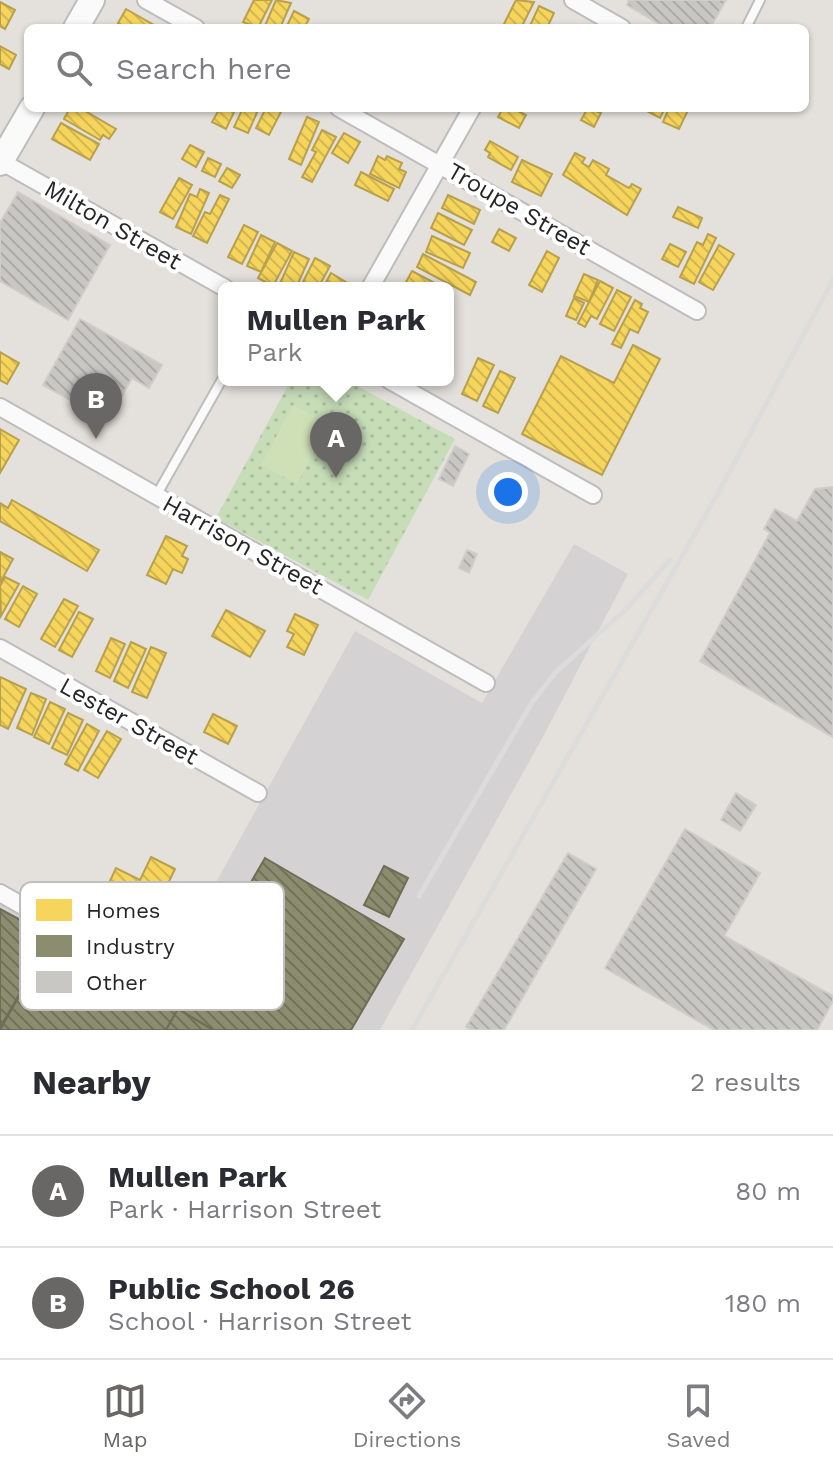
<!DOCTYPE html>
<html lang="en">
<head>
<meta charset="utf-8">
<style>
  body { margin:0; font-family:"Work Sans",sans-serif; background:#f7f7f7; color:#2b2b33 }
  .you { position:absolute; left:508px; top:492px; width:28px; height:28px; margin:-20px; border:6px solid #fff; border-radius:50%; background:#1a73e8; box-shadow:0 0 0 12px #1a73e833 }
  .badge { display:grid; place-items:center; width:52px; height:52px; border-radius:50%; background:#686766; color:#fff; font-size:26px; font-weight:700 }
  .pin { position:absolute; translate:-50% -66px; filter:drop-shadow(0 2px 4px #0008) }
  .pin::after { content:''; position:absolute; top:42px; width:28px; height:24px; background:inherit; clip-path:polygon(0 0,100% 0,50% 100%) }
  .popup { position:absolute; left:218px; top:282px; width:236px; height:104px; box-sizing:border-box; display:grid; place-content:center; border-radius:12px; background:#fff; filter:drop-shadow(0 2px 6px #0005); font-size:26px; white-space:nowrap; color:#7c7c81 }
  .popup b { font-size:30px; color:#2b2b33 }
  .popup::after { content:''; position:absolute; left:50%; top:100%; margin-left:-16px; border:16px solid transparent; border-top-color:#fff }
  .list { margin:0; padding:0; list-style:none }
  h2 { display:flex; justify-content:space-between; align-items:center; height:104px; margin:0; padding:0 32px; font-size:34px }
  h2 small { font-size:26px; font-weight:400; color:#7c7c81 }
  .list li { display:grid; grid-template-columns:52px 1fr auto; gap:24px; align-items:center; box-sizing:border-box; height:112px; padding:0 32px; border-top:2px solid #e1e1e2 }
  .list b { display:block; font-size:30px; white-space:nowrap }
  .list p { margin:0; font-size:26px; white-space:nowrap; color:#7c7c81 }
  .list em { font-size:26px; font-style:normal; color:#7c7c81 }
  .icon { flex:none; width:44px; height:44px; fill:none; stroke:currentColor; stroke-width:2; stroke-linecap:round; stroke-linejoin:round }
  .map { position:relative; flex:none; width:833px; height:1030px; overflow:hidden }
  .search { position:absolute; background:#fff; box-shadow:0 2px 6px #0004; left:24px; right:24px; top:24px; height:88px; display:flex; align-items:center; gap:20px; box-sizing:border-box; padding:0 28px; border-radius:12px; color:#7c7c81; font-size:30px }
  .sheet { height:328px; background:#fff }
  nav { display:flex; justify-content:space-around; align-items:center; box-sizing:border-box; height:112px; border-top:2px solid #e1e1e2; background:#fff; font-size:22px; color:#7c7c81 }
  nav a { display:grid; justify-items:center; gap:4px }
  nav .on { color:#686766 }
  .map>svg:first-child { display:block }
</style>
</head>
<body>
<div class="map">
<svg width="833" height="1030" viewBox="0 0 833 1030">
  <defs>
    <pattern id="grass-dots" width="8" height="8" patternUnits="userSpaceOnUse" patternTransform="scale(2)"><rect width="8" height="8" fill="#c6ddb8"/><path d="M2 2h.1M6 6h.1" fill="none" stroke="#aabe9e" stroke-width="1.8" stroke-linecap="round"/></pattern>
    <pattern id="homes-back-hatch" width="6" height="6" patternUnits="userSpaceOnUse" patternTransform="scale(2)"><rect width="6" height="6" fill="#f6d55c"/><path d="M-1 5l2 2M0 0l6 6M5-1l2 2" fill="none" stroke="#d3b750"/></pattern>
    <pattern id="industry-back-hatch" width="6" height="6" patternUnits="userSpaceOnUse" patternTransform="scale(2)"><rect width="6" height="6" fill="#8c8c6e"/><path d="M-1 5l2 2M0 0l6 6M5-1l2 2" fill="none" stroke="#72725a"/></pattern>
    <pattern id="building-back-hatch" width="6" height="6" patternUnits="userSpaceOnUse" patternTransform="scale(2)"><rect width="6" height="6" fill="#c9c7c3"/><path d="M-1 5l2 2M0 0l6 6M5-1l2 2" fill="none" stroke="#acaba7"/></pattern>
  </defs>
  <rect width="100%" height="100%" fill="#e4e1dc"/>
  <!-- industrial -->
  <polygon fill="#d5d2d3" points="574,544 628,574 544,735 380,1030 0,1030 0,903 158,987 355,631 482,703"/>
  <!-- grass -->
  <polygon fill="url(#grass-dots)" points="291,380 346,380 455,439 368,600 216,518"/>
  <!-- pitch -->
  <polygon fill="#cfe0b7" points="293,405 329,424 297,484 261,465"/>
  <!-- homes -->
  <g fill="url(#homes-back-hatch)" stroke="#b8a04c" stroke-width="2">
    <polygon points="254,0 272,0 258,28 243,22"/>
    <polygon points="276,0 291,3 280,28 264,28"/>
    <polygon points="516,0 534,2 521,28 502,28"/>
    <polygon points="0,2 15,10 5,29 0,26"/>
    <polygon points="539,6 554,13 547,28 529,28"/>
    <polygon points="126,9 154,25 152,28 127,28 118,23"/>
    <polygon points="294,11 309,19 304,28 286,28"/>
    <polygon points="0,46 16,55 9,69 0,64"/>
    <polygon points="70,108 80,108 116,129 109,139 103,135 100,140 64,119"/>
    <polygon points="220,108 236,108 226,129 212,122"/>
    <polygon points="243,108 259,108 248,133 234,127"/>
    <polygon points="266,108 283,108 269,135 256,128"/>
    <polygon points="503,108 512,108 526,115 519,128 498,117"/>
    <polygon points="588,108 601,113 594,127 581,120"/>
    <polygon points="646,108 665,108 660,118 645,110"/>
    <polygon points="669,108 689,108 679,129 663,122"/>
    <polygon points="307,117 319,122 301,165 289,159"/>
    <polygon points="61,123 99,144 90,160 52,139"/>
    <polygon points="322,130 336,137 312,182 302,177 316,152 312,150"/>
    <polygon points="344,133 360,142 348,163 332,153"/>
    <polygon points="490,141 518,157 511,170 488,157 490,153 485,150"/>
    <polygon points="190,145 204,152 196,167 182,159"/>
    <polygon points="575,153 585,158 582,163 589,167 593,160 609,169 606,175 629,188 632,184 641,189 627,215 563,175"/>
    <polygon points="378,156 385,160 387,156 402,163 399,169 406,172 399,188 370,174"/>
    <polygon points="208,158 221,164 215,177 202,171"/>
    <polygon points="522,160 552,174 541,196 512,182"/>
    <polygon points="227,168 240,175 232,188 219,181"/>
    <polygon points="361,172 394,189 388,201 355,185"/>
    <polygon points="179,178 192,185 173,219 160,212"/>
    <polygon points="200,189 209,193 191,234 176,227 190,194 197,197"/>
    <polygon points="220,195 229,199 207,243 193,236 205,212 210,214"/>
    <polygon points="448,195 480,210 474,224 442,208"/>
    <polygon points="678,207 702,218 698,228 673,217"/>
    <polygon points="438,213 472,230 464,245 431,228"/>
    <polygon points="244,225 258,232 242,264 228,257"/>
    <polygon points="499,229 516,238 509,251 492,242"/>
    <polygon points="708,234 716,238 694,284 680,277 697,242 703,245"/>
    <polygon points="261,235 275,242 261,272 247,266"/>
    <polygon points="432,236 470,253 463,268 426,252"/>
    <polygon points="277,243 292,251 273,286 258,278"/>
    <polygon points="670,244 686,252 678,267 662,259"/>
    <polygon points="719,245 734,254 713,290 699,282"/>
    <polygon points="547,251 559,258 542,292 529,285"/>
    <polygon points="294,252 309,259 296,288 278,288"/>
    <polygon points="423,254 476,282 470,295 417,267"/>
    <polygon points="315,258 330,266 318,288 300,288"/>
    <polygon points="412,271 444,288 411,288 405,284"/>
    <polygon points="331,273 346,282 342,288 323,288"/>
    <polygon points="584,274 598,280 589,302 574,296"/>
    <polygon points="600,281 613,288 597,319 591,316 585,327 578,323"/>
    <polygon points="617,290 631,297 614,331 600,324"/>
    <polygon points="574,298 584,303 576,320 566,316"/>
    <polygon points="635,300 642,304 640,308 648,312 638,333 630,329 621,348 612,344"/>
    <polygon points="633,345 660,359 602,475 522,434 561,356 614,383"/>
    <polygon points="0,352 19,363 7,384 0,380"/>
    <polygon points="478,358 494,365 477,401 462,394"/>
    <polygon points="500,371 515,378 498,413 483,406"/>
    <polygon points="0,429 19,440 0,473"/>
    <polygon points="12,500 99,550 87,571 0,521 0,503 8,508"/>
    <polygon points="166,536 187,546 182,556 188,559 182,573 173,569 166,584 147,575"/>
    <polygon points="0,552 13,559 0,583"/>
    <polygon points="5,577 19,584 1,616 0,586"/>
    <polygon points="23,586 37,594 19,627 5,619"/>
    <polygon points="64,599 78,606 55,647 41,639"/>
    <polygon points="226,610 265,631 250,657 212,636"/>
    <polygon points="79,612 93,619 72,657 59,650"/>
    <polygon points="295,614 318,625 304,655 287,647 294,634 287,631"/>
    <polygon points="111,638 125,644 110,678 96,671"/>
    <polygon points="131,642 146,649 128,688 114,681"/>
    <polygon points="151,647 166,653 147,698 132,692"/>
    <polygon points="0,677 26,689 8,729 0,725"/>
    <polygon points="31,693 46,699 32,735 17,728"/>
    <polygon points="50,702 65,709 49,744 34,737"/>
    <polygon points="68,713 83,720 67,755 52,748"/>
    <polygon points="213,714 237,726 228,744 204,732"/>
    <polygon points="87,724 99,731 78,771 65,764"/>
    <polygon points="107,731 121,739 98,778 84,770"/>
    <polygon points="151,857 175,869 161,898 167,901 160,913 166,916 162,925 125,907 124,911 101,900 116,868 140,880"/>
  </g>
  <!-- industry -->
  <g fill="url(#industry-back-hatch)" stroke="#6d6d58" stroke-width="2">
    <polygon points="265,858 404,939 351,1030 213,1030 178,1009"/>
    <polygon points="384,866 408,878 389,917 364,905"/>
    <polygon points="0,909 52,937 0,1028"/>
    <polygon points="52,937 178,1009 166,1030 0,1030"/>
    <polygon points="178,1009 213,1030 166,1030"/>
  </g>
  <!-- building -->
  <g fill="url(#building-back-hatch)" stroke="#cfcdc9" stroke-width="2">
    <polygon points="629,0 726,0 710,28 666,28 627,5"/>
    <polygon points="18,192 110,245 68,320 0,281 0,223"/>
    <polygon points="80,319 162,365 149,388 132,378 108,421 43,385"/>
    <polygon points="455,446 469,454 453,486 439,479"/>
    <polygon points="833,487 833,737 700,661 770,533 764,529 775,509 797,521 815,489"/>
    <polygon points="467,550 477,554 469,573 459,568"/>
    <polygon points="736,793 756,805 740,831 721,820"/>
    <polygon points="685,829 760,873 724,936 833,996 833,1001 817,1030 714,1030 605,968"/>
    <polygon points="568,853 596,869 504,1030 471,1030 466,1027"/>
  </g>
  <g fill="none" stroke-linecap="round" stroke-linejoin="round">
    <defs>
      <g id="service">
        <polyline points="746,28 760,0"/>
        <polyline points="156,496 224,376"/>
      </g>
      <g id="minor">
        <polyline points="146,0 196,28"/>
        <polyline points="573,0 622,28"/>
        <polyline points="339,108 697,311"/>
        <polyline points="2,162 225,288"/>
        <polyline points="370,288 472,108"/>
        <polyline points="389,380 593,495"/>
        <polyline points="0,407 486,683"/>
        <polyline points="0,648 258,793"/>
        <polyline points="0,893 151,979"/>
      </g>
      <g id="secondary">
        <polyline points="76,28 92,0"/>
        <polyline points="0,163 32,108"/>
      </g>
    </defs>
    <!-- service casing -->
    <use href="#service" stroke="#bebdbd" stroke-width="12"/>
    <!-- minor casing -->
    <use href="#minor" stroke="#bebdbd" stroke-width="20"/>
    <!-- secondary casing -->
    <use href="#secondary" stroke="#bebdbd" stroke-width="28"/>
    <!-- service -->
    <use href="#service" stroke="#fbfafa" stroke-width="8"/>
    <!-- minor -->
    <use href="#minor" stroke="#fbfafa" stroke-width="16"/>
    <!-- secondary -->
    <use href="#secondary" stroke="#fbfafa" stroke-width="24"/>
    <!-- rail -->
    <g stroke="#dcdcdd" stroke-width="5">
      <polyline points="419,896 531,704 555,673 626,609 670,560"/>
      <polyline points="412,1030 717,495 833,280"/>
    </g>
  </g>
  <g text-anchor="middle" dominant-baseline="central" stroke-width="8" stroke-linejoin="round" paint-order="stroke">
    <!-- street labels -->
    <g font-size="24" fill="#262626" stroke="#fff">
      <text transform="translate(519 209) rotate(30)">Troupe Street</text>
      <text transform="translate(113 225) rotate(30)">Milton Street</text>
      <text transform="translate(243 545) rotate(29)">Harrison Street</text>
      <text transform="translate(129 721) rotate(29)">Lester Street</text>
    </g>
  </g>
  <!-- legend -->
  <rect x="20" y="882" width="264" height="128" rx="12" fill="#fff" stroke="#bebebe" stroke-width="2"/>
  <rect x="36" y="899" width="36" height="22" fill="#f6d55c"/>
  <rect x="36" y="935" width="36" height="22" fill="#8c8c6e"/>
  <rect x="36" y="971" width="36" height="22" fill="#c9c7c3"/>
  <g font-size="22" fill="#262626">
    <text x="86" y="918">Homes</text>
    <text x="86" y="954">Industry</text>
    <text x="86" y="990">Other</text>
  </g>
</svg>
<div class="you"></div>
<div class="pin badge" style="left:336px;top:478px">A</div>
<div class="popup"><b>Mullen Park</b>Park</div>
<div class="pin badge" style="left:96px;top:439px">B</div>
<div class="search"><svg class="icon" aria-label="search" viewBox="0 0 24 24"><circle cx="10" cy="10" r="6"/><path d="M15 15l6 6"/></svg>Search here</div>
</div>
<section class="sheet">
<h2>Nearby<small>2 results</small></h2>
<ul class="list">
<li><span class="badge">A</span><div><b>Mullen Park</b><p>Park · Harrison Street</p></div><em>80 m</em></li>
<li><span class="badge">B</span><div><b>Public School 26</b><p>School · Harrison Street</p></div><em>180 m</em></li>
</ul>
</section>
<nav>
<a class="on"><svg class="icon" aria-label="map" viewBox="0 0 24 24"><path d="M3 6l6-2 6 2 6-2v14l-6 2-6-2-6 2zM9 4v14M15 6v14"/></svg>Map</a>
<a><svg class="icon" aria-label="directions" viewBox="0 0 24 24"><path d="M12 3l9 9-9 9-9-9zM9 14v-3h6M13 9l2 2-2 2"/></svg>Directions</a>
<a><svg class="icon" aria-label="saved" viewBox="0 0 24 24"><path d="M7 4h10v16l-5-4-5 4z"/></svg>Saved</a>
</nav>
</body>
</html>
